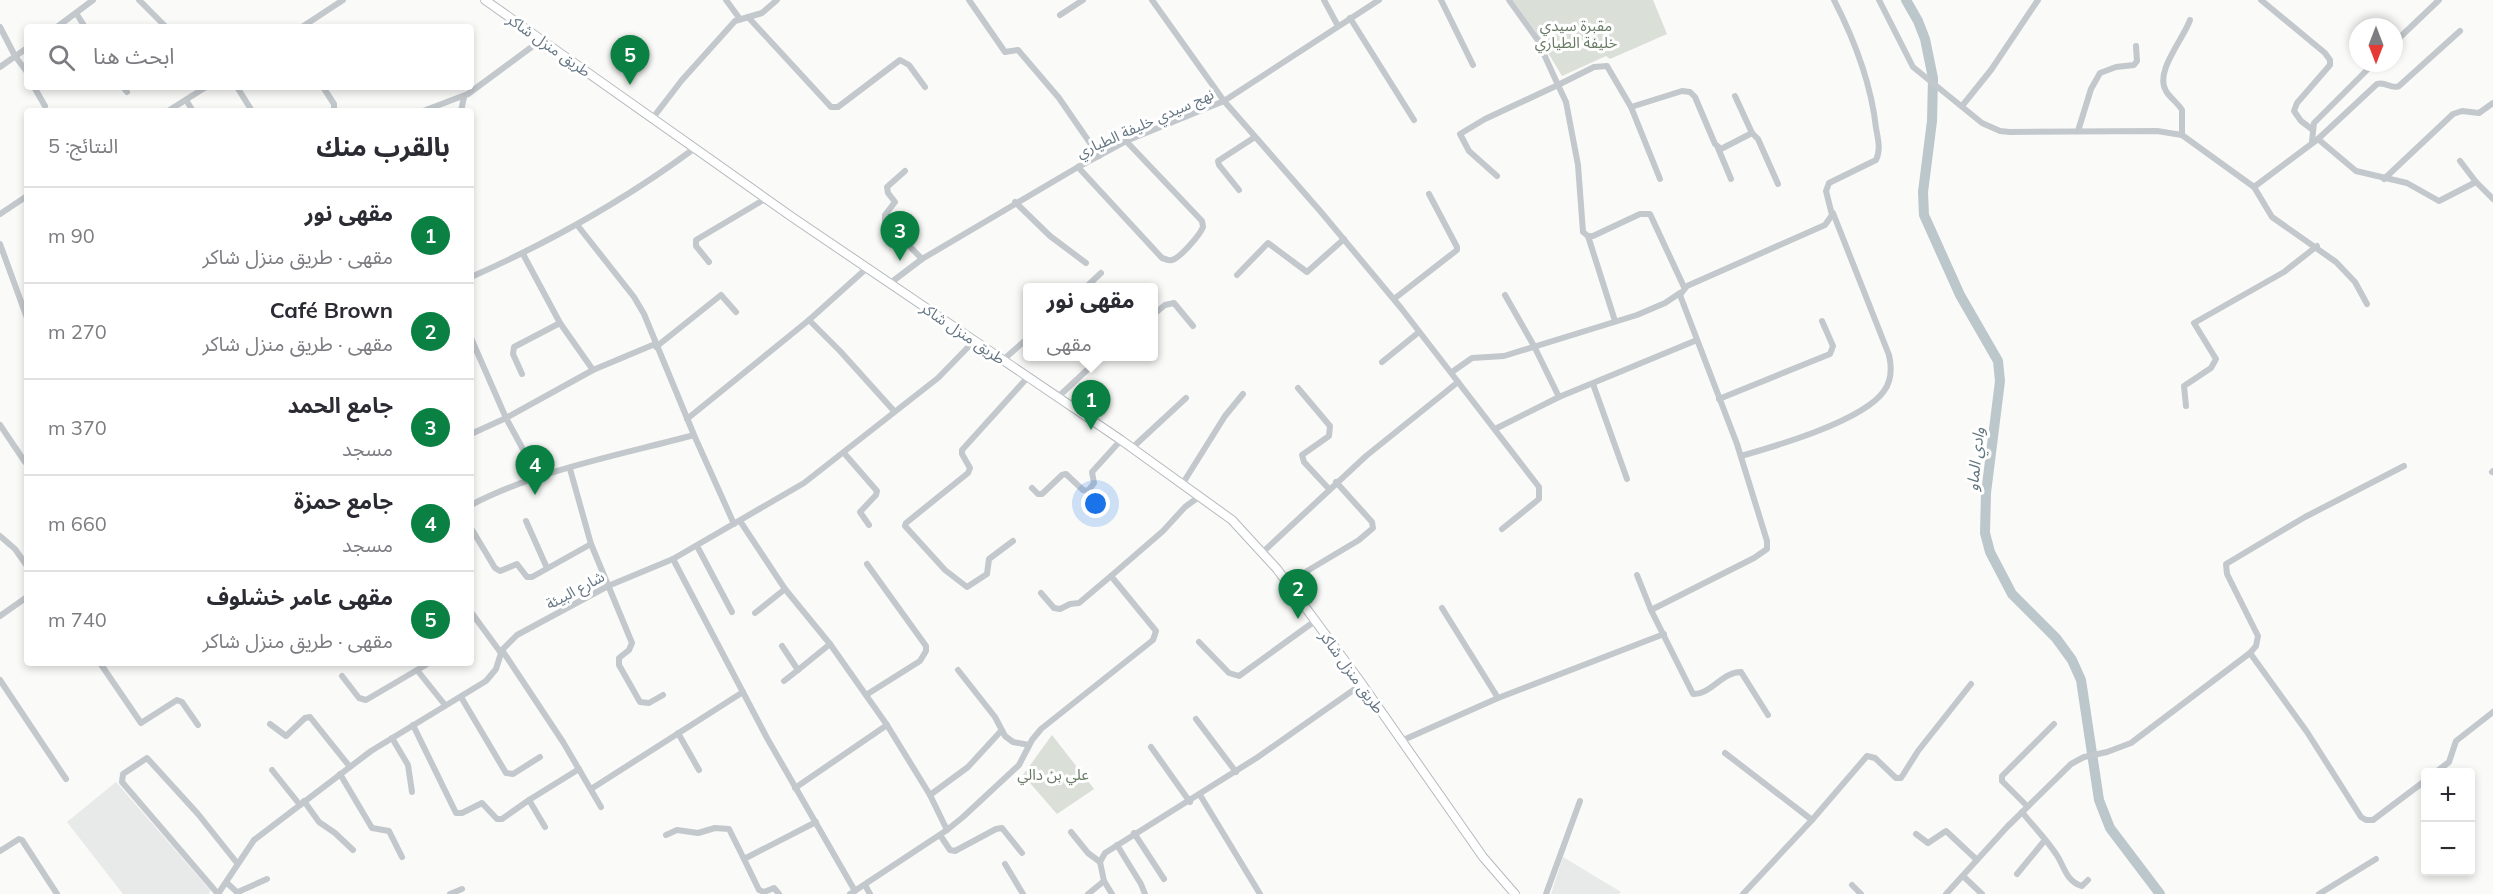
<!DOCTYPE html>
<html lang="ar">
<head>
<meta charset="utf-8">
<style>
  body { margin:0; font-family:Mulish,"Noto Sans Arabic",sans-serif; background:#f2f2f3; color:#2b2b33; direction:rtl }
  .controls { position:absolute; right:18px; bottom:18px; display:grid; overflow:hidden; border-radius:6px; box-shadow:0 3px 9px #0003 }
  .controls button { width:54px; height:54px; display:grid; place-items:center; padding:0; border:0; border-bottom:2px solid #e1e1e2; background:#fff; color:#2b2b33; font:30px sans-serif }
  .compass { position:absolute; left:2349px; top:18px; width:54px; height:54px; border-radius:50%; background:#fff; box-shadow:0 3px 9px #0003; rotate:180deg }
  .you { position:absolute; left:1096px; top:504px; width:21px; height:21px; margin:-15px; border:4px solid #fff; border-radius:50%; background:#1a73e8; box-shadow:0 0 0 9px #1a73e833 }
  .badge { display:grid; place-items:center; width:39px; height:39px; border-radius:50%; background:#0b8043; color:#fff; font-size:20px; font-weight:700 }
  .pin { position:absolute; translate:-50% -50px; filter:drop-shadow(0 2px 3px #0008) }
  .pin::after { content:''; position:absolute; top:32px; width:21px; height:18px; background:inherit; clip-path:polygon(0 0,100% 0,50% 100%) }
  .popup { position:absolute; left:1023px; top:283px; width:135px; height:78px; box-sizing:border-box; display:grid; place-content:center; border-radius:6px; background:#fff; filter:drop-shadow(0 2px 4px #0005); font-size:20px; white-space:nowrap; color:#7c7c81 }
  .popup b { font-size:22px; color:#2b2b33 }
  .popup::after { content:''; position:absolute; left:50%; top:100%; margin-left:-12px; border:12px solid transparent; border-top-color:#fff }
  .list { margin:0; padding:0; list-style:none }
  h2 { display:flex; justify-content:space-between; align-items:center; height:78px; margin:0; padding:0 24px; font-size:26px }
  h2 small { font-size:20px; font-weight:400; color:#7c7c81 }
  .list li { display:grid; grid-template-columns:39px 1fr auto; gap:18px; align-items:center; box-sizing:border-box; height:96px; padding:0 24px; border-top:2px solid #e1e1e2 }
  .list b { display:block; font-size:22px; white-space:nowrap }
  .list p { margin:0; font-size:20px; white-space:nowrap; color:#7c7c81 }
  .list em { font-size:20px; font-style:normal; color:#7c7c81 }
  .icon { flex:none; width:33px; height:33px; fill:none; stroke:currentColor; stroke-width:2; stroke-linecap:round; stroke-linejoin:round }
  .map { position:relative; flex:none; width:2493px; height:894px; overflow:hidden; direction:ltr }
  .search { position:absolute; background:#fff; box-shadow:0 3px 9px #0003; left:24px; top:24px; width:450px; height:66px; display:flex; align-items:center; gap:15px; box-sizing:border-box; padding:0 21px; border-radius:6px; color:#7c7c81; font-size:22px }
  .panel { position:absolute; background:#fff; box-shadow:0 3px 9px #0003; left:24px; top:108px; width:450px; height:558px; border-radius:6px; direction:rtl }
  .map>svg:first-child { display:block }
</style>
</head>
<body>
<div class="map">
<svg width="2493" height="894" viewBox="0 0 2493 894">
  <rect width="100%" height="100%" fill="#fafaf8"/>
  <!-- built -->
  <g fill="#e8e9e9">
    <polygon points="116,782 210,890 209,894 123,894 67,822"/>
    <polygon points="1563,857 1621,892 1619,894 1551,894"/>
  </g>
  <!-- green -->
  <g fill="#dadfd7">
    <polygon points="1513,0 1653,0 1667,34 1610,59 1606,56 1562,76 1535,31"/>
    <polygon points="1052,735 1094,789 1057,814 1023,775"/>
  </g>
  <g fill="none" stroke-linecap="round" stroke-linejoin="round">
    <!-- river -->
    <polyline stroke="#bbc7cb" stroke-width="10" points="1906,0 1918,21 1925,39 1933,78 1932,121 1923,192 1924,215 1960,295 1998,361 2000,381 1986,493 1985,533 1990,552 2012,594 2056,638 2072,660 2081,680 2099,800 2110,828 2160,894"/>
    <defs>
      <polyline id="major" points="485,0 792,217 1121,440 1232,520 1277,569 1362,684 1483,857 1515,894"/>
    </defs>
    <!-- major casing -->
    <use href="#major" stroke="#b5babe" stroke-width="10"/>
    <!-- minor -->
    <g stroke="#c3c8cc" stroke-width="6">
      <polyline points="139,0 166,27"/>
      <polyline points="726,0 740,19"/>
      <polyline points="969,0 1005,52 1018,50 1059,98 1099,156"/>
      <polyline points="1152,0 1224,101 1321,212 1401,308 1539,487 1539,499 1502,529"/>
      <polyline points="1324,0 1338,26"/>
      <polyline points="1441,0 1473,65"/>
      <polyline points="1879,0 1913,67 1982,123 2000,131 2010,132 2157,131 2182,135 2254,187 2272,217 2336,262 2355,282 2367,304"/>
      <polyline points="2261,0 2325,53 2330,60 2330,65 2297,103 2294,111 2301,121 2313,130"/>
      <polyline points="76,13 85,27"/>
      <polyline points="1060,15 1083,0"/>
      <polyline points="748,17 831,107 838,107 900,60 909,65 925,87"/>
      <polyline points="1350,18 1414,120"/>
      <polyline points="0,27 15,56 27,72"/>
      <polyline points="57,27 93,0"/>
      <polyline points="302,27 343,0"/>
      <polyline points="2394,43 2439,0"/>
      <polyline points="0,67 27,48"/>
      <polyline points="34,87 45,106"/>
      <polyline points="123,87 127,92"/>
      <polyline points="237,87 252,111"/>
      <polyline points="323,87 334,104 334,111"/>
      <polyline points="186,100 193,111"/>
      <polyline points="1962,106 1991,70 2038,0"/>
      <polyline points="1631,107 1682,91 1690,92 1695,97 1715,144 1721,149 1752,133 1735,96"/>
      <polyline points="168,111 206,87"/>
      <polyline points="423,111 468,94 541,40"/>
      <polyline points="461,111 464,97"/>
      <polyline points="652,119 682,80 735,21 762,13 777,0"/>
      <polyline points="2078,131 2091,89 2100,73 2116,67 2134,65 2137,61 2136,46"/>
      <polyline points="1752,133 1758,139 1778,184"/>
      <path d="M2182 135V110C2178 103 2170 98 2166 91 2154 72 2184 38 2190 20"/>
      <path d="M2318 139 2377 84C2386 81 2391 90 2399 86L2460 31"/>
      <polyline points="2312,141 2314,123 2374,63"/>
      <polyline points="1718,148 1731,179"/>
      <polyline points="2460,161 2476,182"/>
      <path d="M1078 167 1162 258C1166 259 1168 261 1172 260 1180 258 1200 235 1203 227L1202 221 1126 141"/>
      <polyline points="905,171 887,187 888,193 895,202 885,215 885,221 922,259"/>
      <polyline points="1497,176 1469,151 1460,134 1485,119 1558,85 1537,39 1509,0"/>
      <polyline points="1660,179 1631,107 1607,66 1594,67 1558,85 1566,102 1578,165 1583,232 1588,236 1593,236 1640,214 1650,214 1684,287"/>
      <polyline points="2384,179 2453,114 2462,111 2479,113 2493,103"/>
      <polyline points="2254,187 2318,139 2356,171 2407,183 2439,201 2476,182 2493,199"/>
      <polyline points="1239,190 1219,165 1218,161 1255,137"/>
      <polyline points="1015,202 1050,236 1086,263"/>
      <polyline points="0,214 27,196"/>
      <polyline points="578,226 634,297 644,314 694,435 734,524"/>
      <polyline points="1588,236 1615,321"/>
      <polyline points="0,244 27,318"/>
      <polyline points="523,254 560,323 593,370"/>
      <polyline points="709,262 696,246 696,240 765,199"/>
      <polyline points="1237,275 1268,243 1307,272 1344,239"/>
      <path d="M471 277C550 242 625 200 695 148"/>
      <polyline points="889,284 922,259 1078,167 1126,141 1224,101 1379,0"/>
      <polyline points="1085,288 1101,273"/>
      <polyline points="1505,295 1534,346 1559,397"/>
      <polyline points="1394,299 1457,250 1457,247 1429,194"/>
      <polyline points="1154,314 1165,305 1174,303 1193,326"/>
      <polyline points="809,320 840,351 894,411"/>
      <polyline points="471,338 506,418 471,434"/>
      <polyline points="656,347 721,295 736,312"/>
      <polyline points="1003,360 1028,338"/>
      <polyline points="1382,362 1419,332"/>
      <polyline points="1452,372 1472,358 1504,356 1637,315 1665,303 1680,293"/>
      <polyline points="522,374 513,354 514,347 560,323"/>
      <polyline points="1593,384 1627,479"/>
      <polyline points="1298,388 1330,426 1329,436 1302,455 1304,462 1329,489"/>
      <polyline points="1058,397 1102,356"/>
      <polyline points="1719,399 1830,354 1833,346 1822,321"/>
      <polyline points="2186,406 2184,386 2211,368 2216,359 2194,323 2284,272 2317,246"/>
      <polyline points="687,419 809,320 867,268"/>
      <polyline points="0,425 25,462"/>
      <polyline points="1495,429 1559,397 1697,340"/>
      <polyline points="1132,448 1186,398"/>
      <polyline points="844,453 877,491 876,495 860,512 869,525"/>
      <path d="M1741 456C1776 446 1863 421 1884 391 1892 380 1892 368 1889 355L1833 213"/>
      <polyline points="570,469 591,544 632,643 629,650 619,658 619,665 640,702 649,703 663,695"/>
      <polyline points="2492,472 2493,471"/>
      <polyline points="538,477 506,418 593,370 655,344"/>
      <polyline points="1183,483 1225,416 1243,394"/>
      <polyline points="1032,488 1038,494 1042,494 1062,475 1066,474 1083,490 1088,491 1094,483 1092,472 1121,440"/>
      <path d="M471 505C538 470 620 455 694 435"/>
      <polyline points="526,521 547,568"/>
      <polyline points="740,521 785,589 830,644 887,725 930,795 947,830"/>
      <polyline points="471,528 495,568 500,571 517,564 527,577 532,577 591,544"/>
      <polyline points="0,536 15,549 27,566"/>
      <polyline points="1013,541 989,559 987,574 967,587 945,570 905,526 906,523 968,473 970,468 962,454 962,450 1028,377"/>
      <polyline points="697,546 732,612"/>
      <polyline points="1263,552 1366,456 1458,382"/>
      <polyline points="673,559 767,738 855,891"/>
      <path d="M1637 575 1651 610 1693 694C1710 695 1722 672 1741 672L1768 715"/>
      <polyline points="1287,583 1359,540 1373,528 1372,522 1336,482"/>
      <polyline points="1041,593 1054,608 1060,609 1070,604 1079,603 1111,576"/>
      <polyline points="1442,608 1498,698"/>
      <path d="M1651 610 1754 558 1767 549V541L1737 444 1680 295 1687 286 1825 225 1832 215 1826 191 1829 183 1876 160C1881 150 1878 139 1876 128 1871 82 1855 41 1834 0"/>
      <polyline points="471,612 501,653"/>
      <polyline points="755,613 785,589"/>
      <polyline points="0,616 27,597"/>
      <polyline points="1199,642 1229,673 1239,676 1315,621"/>
      <polyline points="782,646 798,670 830,644"/>
      <polyline points="502,650 563,742 601,807"/>
      <polyline points="2250,653 2256,646 2258,636 2227,574 2226,564 2305,517 2404,466"/>
      <polyline points="100,663 141,723 177,700 182,702 198,725"/>
      <polyline points="417,670 445,705"/>
      <polyline points="958,670 995,717 1005,736 1013,742 1029,745"/>
      <polyline points="342,676 359,698 366,700 429,663"/>
      <polyline points="0,680 66,779"/>
      <polyline points="784,681 798,670"/>
      <polyline points="866,695 920,661 926,651 926,646 867,564"/>
      <polyline points="461,697 506,773 513,774 540,757"/>
      <polyline points="1196,719 1236,772"/>
      <polyline points="270,724 286,736 305,718 310,717 350,767"/>
      <polyline points="413,725 456,813 462,813 482,803 497,819 502,819 529,800 579,769"/>
      <polyline points="678,733 699,770"/>
      <polyline points="392,738 408,765 412,792"/>
      <polyline points="1401,741 1498,698 1664,634"/>
      <polyline points="1151,747 1190,802"/>
      <polyline points="1725,753 1812,820"/>
      <polyline points="272,770 300,805"/>
      <polyline points="2436,772 2449,762 2456,741 2493,712"/>
      <polyline points="340,774 372,828 389,831 402,857"/>
      <polyline points="795,788 887,725"/>
      <polyline points="591,789 743,692"/>
      <polyline points="930,795 968,767 1001,731"/>
      <polyline points="1200,795 1260,894"/>
      <polyline points="529,800 545,827"/>
      <polyline points="304,801 319,822 335,833 353,850"/>
      <polyline points="2027,806 2002,781 2002,776 2054,724"/>
      <path d="M2022 812C2033 826 2046 839 2056 854 2064 865 2066 882 2082 886L2088 880"/>
      <polyline points="1071,832 1088,853 1100,862"/>
      <polyline points="1134,833 1164,879"/>
      <polyline points="1916,834 1928,843 1946,831 1977,860"/>
      <polyline points="666,835 677,830 698,833 715,828 729,829 744,859 816,822"/>
      <polyline points="940,835 950,850 955,851 996,829 1002,828 1022,853"/>
      <polyline points="1117,845 1141,884 1145,894"/>
      <polyline points="0,851 19,839 22,840 57,894"/>
      <polyline points="744,859 759,890 764,892 774,888 779,894"/>
      <polyline points="1005,864 1023,894"/>
      <polyline points="2017,874 2045,840"/>
      <polyline points="1963,876 1982,894"/>
      <polyline points="1104,881 1112,894"/>
      <polyline points="227,883 239,894"/>
      <polyline points="865,885 870,894"/>
      <polyline points="1852,885 1861,894"/>
      <polyline points="238,892 267,879"/>
      <polyline points="218,894 254,840 371,751 486,681 496,669 502,650 517,635 608,586 673,559 804,483 938,378 975,340"/>
      <polyline points="218,894 122,782 123,774 147,758 198,814 237,863"/>
      <polyline points="450,894 462,889"/>
      <polyline points="850,894 947,830 963,817 1019,765 1032,740 1041,729 1153,640 1156,631 1111,576 1163,531 1185,507 1200,496"/>
      <polyline points="1088,894 1104,881 1100,862 1105,853 1258,757 1362,684"/>
      <polyline points="1546,894 1580,801"/>
      <polyline points="1743,894 1812,820 1867,756 1875,758 1896,778 1901,778 1918,751 1971,684"/>
      <polyline points="1946,894 2007,827 2071,764 2084,757 2107,752 2131,743 2250,653 2307,732 2361,817 2366,820 2373,820 2426,780"/>
      <polyline points="2319,894 2376,859"/>
    </g>
    <!-- major -->
    <use href="#major" stroke="#fff" stroke-width="8"/>
  </g>
  <g text-anchor="middle" dominant-baseline="central" stroke-width="6" stroke-linejoin="round" paint-order="stroke">
    <!-- park labels -->
    <g font-size="15" fill="#687a64" stroke="#fff">
      <text x="1576" y="25">مقبرة سيدي<tspan x="1576" dy="17">خليفة الطياري</tspan></text>
      <text x="1053" y="774">علي بن دالي</text>
    </g>
    <!-- street labels -->
    <g font-size="15" fill="#657683" stroke="#fff">
      <text transform="translate(549 45) rotate(35)">طريق منزل شاكر</text>
      <text transform="translate(1145 123) rotate(-24)">نهج سيدي خليفة الطياري</text>
      <text transform="translate(963 333) rotate(34)">طريق منزل شاكر</text>
      <text transform="translate(575 590) rotate(-28)">شارع البيئة</text>
      <text transform="translate(1352 672) rotate(54)">طريق منزل شاكر</text>
    </g>
    <!-- water labels -->
    <g font-size="16" font-style="italic" fill="#60757c" stroke="#fff">
      <text transform="translate(1975 459) rotate(-84)">وادي الماو</text>
    </g>
  </g>
</svg>
<div class="controls">
<button>+</button>
<button>−</button>
</div>
<svg class="compass" viewBox="-18 -18 36 36"><path d="M0-13l5 13h-10z" fill="#e53935"/><path d="M0 13l5-13h-10z" fill="#7c7c81"/></svg>
<div class="you"></div>
<div class="pin badge" style="left:1091px;top:430px">1</div>
<div class="popup"><b>مقهى نور</b>مقهى</div>
<div class="pin badge" style="left:1298px;top:619px">2</div>
<div class="pin badge" style="left:900px;top:261px">3</div>
<div class="pin badge" style="left:535px;top:495px">4</div>
<div class="pin badge" style="left:630px;top:85px">5</div>
<div class="search"><svg class="icon" aria-label="search" viewBox="0 0 24 24"><circle cx="10" cy="10" r="6"/><path d="M15 15l6 6"/></svg>ابحث هنا</div>
<section class="panel">
<h2>بالقرب منك<small>النتائج: 5</small></h2>
<ul class="list">
<li><span class="badge">1</span><div><b>مقهى نور</b><p>مقهى · طريق منزل شاكر</p></div><em>90 m</em></li>
<li><span class="badge">2</span><div><b>Café Brown</b><p>مقهى · طريق منزل شاكر</p></div><em>270 m</em></li>
<li><span class="badge">3</span><div><b>جامع الحمد</b><p>مسجد</p></div><em>370 m</em></li>
<li><span class="badge">4</span><div><b>جامع حمزة</b><p>مسجد</p></div><em>660 m</em></li>
<li><span class="badge">5</span><div><b>مقهى عامر خشلوف</b><p>مقهى · طريق منزل شاكر</p></div><em>740 m</em></li>
</ul>
</section>
</div>
</body>
</html>
